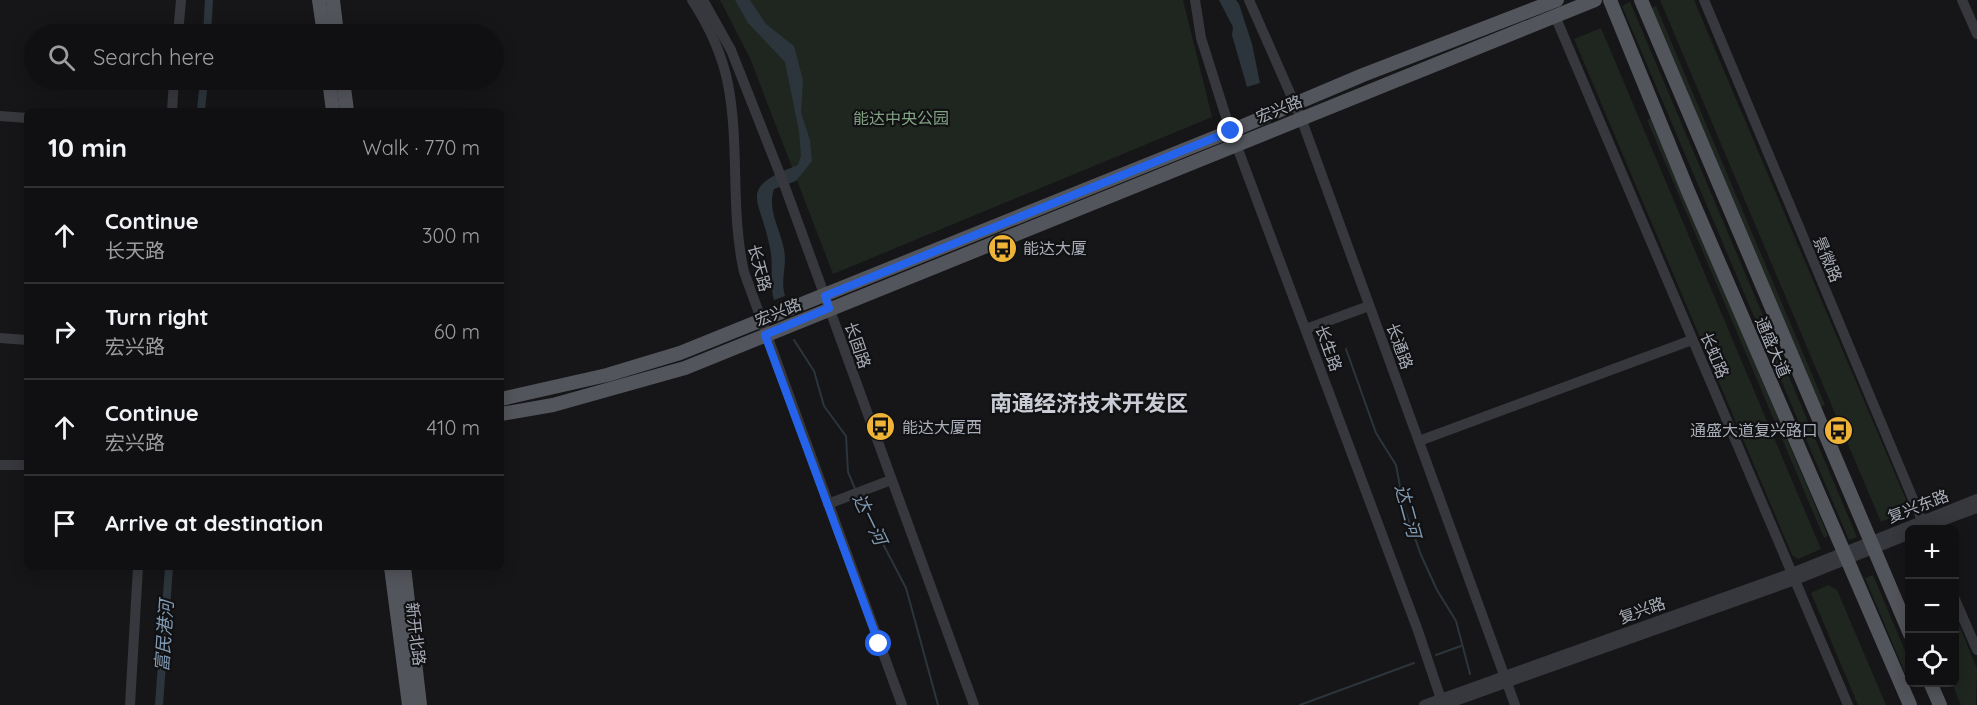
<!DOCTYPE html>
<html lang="en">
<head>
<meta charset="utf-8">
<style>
  body { margin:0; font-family:Quicksand,"Noto Sans SC",sans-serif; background:#1e1e20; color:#f1f3f6 }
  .controls { position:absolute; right:18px; bottom:18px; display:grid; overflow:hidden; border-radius:9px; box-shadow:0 3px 15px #0003 }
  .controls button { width:54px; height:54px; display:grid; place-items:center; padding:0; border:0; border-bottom:2px solid #303032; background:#101012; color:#f1f3f6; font:30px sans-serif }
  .stop { position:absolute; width:18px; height:18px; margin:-14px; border:4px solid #2563eb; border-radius:50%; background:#fff }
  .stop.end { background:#2563eb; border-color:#fff; box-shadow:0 2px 6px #0008 }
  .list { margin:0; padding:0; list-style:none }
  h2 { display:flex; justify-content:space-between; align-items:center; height:78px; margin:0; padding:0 24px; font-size:26px }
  h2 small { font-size:20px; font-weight:400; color:#9c9d9f }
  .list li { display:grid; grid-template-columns:39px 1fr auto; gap:18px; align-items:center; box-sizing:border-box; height:96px; padding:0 24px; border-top:2px solid #303032 }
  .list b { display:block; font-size:22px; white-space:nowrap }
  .list p { margin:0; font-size:20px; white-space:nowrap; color:#9c9d9f }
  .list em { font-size:20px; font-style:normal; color:#9c9d9f }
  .icon { flex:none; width:33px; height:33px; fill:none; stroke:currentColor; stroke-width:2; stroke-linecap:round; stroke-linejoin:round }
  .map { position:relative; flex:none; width:1977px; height:705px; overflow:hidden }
  .search { position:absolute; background:#101012; box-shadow:0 3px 15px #0003; left:24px; top:24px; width:480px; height:66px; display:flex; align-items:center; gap:15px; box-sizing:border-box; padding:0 21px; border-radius:33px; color:#9c9d9f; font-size:22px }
  .panel { position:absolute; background:#101012; box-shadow:0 3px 15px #0003; left:24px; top:108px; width:480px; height:462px; border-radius:9px }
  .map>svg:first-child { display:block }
</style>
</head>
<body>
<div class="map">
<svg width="1977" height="705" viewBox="0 0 1977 705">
  <rect width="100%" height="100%" fill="#161618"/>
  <!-- green -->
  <g fill="#1e261f">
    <polygon points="720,0 1183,0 1212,117 833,274 750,58"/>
    <polygon points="1660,0 1694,0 1910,509 1881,522"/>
    <polygon points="1630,2 1857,537 1849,540 1622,6"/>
    <polygon points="1656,6 1825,405 1821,407 1651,8"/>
    <polygon points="1601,28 1821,549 1798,559 1792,555 1574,39"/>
    <polygon points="1651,118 1828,536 1824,538 1647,120"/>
    <polygon points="1873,575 1909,660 1909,682 1865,578"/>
    <polygon points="1828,585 1837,590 1886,705 1858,705 1811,593"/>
    <polygon points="1955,615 1977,669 1976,705 1961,705 1952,683 1954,682"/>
  </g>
  <!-- water -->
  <g fill="#2c353c">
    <path d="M735 0H750L766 24 794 46 803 80 801 113 810 140 812 161 796 181 774 189C766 213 784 233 785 258 785 271 781 282 785 296L774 300C769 282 774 266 770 248 760 196 736 189 798 165L801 156 799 131 785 62 748 23Z"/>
    <polygon points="1219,0 1236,0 1239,4 1252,44 1260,83 1247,87 1232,35 1233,27"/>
  </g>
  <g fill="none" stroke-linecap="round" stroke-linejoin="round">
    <!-- stream -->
    <g stroke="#2c353c" stroke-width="2">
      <polyline points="794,340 814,371 824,406 846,436 848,472 856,491"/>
      <polyline points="1346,349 1376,433 1396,465 1404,508 1421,555 1437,590 1456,621 1470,674"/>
      <polyline points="858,496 906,588 938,705"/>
      <polyline points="1436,655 1461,646"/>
      <polyline points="1300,705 1414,663"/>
    </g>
    <!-- canal -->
    <g stroke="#2c353c" stroke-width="8">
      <polyline points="207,34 209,0"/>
      <polyline points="201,111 204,80"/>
      <polyline points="159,705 169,567"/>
    </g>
    <!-- minor -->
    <g stroke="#37383d" stroke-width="10">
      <path d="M692 0C709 26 722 54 728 84 740 146 730 210 744 272L902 705"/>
      <polyline points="703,0 731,50 785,187 974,705"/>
      <polyline points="1195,0 1201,38 1227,120 1417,628 1443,705"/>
      <polyline points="1249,0 1301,118 1515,705"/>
      <polyline points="1704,0 1926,530"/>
      <polyline points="1962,0 1977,34"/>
      <polyline points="1555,16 1848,705"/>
      <polyline points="178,34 181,0"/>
      <polyline points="172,111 174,80"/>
      <polyline points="0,116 27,118"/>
      <polyline points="1306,329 1369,306"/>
      <polyline points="0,338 27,340"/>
      <polyline points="1419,441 1692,340"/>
      <polyline points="0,465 27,465"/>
      <polyline points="828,504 891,480"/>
      <polyline points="1920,529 1977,508"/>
      <polyline points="1954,597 1977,650"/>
      <polyline points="130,705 138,567"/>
      <polyline points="1424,705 1792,573 1977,499"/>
      <polyline points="1444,705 1795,580 1910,534"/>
    </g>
    <!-- major -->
    <g stroke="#53555c" stroke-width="14">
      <polyline points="319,0 324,34"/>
      <polyline points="333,0 337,34"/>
      <polyline points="1610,0 1688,191 1910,705"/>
      <polyline points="1641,0 1910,634"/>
      <polyline points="329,80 333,111"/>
      <polyline points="343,80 347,111"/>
      <polyline points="501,399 607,375 680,353 1231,131 1363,75 1557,0"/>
      <polyline points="501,414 553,405 685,368 1595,0"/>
      <polyline points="391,567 409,705"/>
      <polyline points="404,567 420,705"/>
      <polyline points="1930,682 1940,705"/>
    </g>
  </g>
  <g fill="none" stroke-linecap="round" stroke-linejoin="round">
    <!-- route -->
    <polyline stroke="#2563eb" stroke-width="8" points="879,644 765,335 829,308 825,296 1231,131"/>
  </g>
  <!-- icons -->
  <defs>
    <symbol id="bus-disc" viewBox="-11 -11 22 22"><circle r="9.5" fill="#efb437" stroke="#111113"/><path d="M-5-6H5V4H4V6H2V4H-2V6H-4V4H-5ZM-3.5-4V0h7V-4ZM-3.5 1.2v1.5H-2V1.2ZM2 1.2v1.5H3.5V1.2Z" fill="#111"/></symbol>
  </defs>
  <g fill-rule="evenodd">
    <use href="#bus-disc" x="986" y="232" width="33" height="33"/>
    <use href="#bus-disc" x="864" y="410" width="33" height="33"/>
    <use href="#bus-disc" x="1822" y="414" width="33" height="33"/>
  </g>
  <g text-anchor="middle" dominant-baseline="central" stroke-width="4.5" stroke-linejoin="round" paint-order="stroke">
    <!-- street labels -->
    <g font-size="16" fill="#a8adb8" stroke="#111113">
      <text transform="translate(1279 109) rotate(-22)">宏兴路</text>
      <text transform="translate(1828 259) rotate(67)">景微路</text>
      <text transform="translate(760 268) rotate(75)">长天路</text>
      <text transform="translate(778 312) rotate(-22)">宏兴路</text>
      <text transform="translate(858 345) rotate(71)">长固路</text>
      <text transform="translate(1400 346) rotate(70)">长通路</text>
      <text transform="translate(1773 347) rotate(67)">通盛大道</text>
      <text transform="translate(1329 348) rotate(70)">长生路</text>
      <text transform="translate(1715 355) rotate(67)">长虹路</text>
      <text transform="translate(1918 506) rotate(-21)">复兴东路</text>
      <text transform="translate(1642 610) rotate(-20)">复兴路</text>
      <text transform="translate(416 634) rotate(83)">新开北路</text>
    </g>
    <!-- park labels -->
    <g font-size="16" fill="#80a282" stroke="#111113">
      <text x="901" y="118">能达中央公园</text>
    </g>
    <!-- poi labels -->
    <g font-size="16" fill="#a8adb8" stroke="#111113" text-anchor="start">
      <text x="1023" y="248">能达大厦</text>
      <text x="902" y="427">能达大厦西</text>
      <text x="1818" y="430" text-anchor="end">通盛大道复兴路口</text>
    </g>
    <!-- water labels -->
    <g font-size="18" font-style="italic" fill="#809ab2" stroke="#111113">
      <text transform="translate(1408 511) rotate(75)">达二河</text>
      <text transform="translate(870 519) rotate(64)">达一河</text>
      <text transform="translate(164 636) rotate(-86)">富民港河</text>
    </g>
    <!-- district labels -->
    <g font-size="22" font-weight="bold" fill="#c9ccd4" stroke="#111113">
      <text x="1089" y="403">南通经济技术开发区</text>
    </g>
  </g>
</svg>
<div class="controls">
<button>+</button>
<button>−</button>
<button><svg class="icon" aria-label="locate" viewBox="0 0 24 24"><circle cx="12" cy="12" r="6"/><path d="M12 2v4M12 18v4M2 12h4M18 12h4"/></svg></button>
</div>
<div class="stop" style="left:879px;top:644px"></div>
<div class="stop end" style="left:1231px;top:131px"></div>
<div class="search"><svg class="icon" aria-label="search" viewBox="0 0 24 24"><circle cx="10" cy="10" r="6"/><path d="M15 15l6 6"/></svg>Search here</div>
<section class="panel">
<h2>10 min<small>Walk · 770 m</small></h2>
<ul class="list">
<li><svg class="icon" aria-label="ahead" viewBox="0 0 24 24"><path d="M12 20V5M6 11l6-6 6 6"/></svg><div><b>Continue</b><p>长天路</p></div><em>300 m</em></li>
<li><svg class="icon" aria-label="right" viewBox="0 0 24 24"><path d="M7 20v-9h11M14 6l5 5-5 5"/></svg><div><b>Turn right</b><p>宏兴路</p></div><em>60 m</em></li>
<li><svg class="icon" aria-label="ahead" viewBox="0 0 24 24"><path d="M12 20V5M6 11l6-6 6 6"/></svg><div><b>Continue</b><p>宏兴路</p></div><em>410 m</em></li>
<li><svg class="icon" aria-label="arrive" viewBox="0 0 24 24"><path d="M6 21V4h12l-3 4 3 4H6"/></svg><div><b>Arrive at destination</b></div></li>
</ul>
</section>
</div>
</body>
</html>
